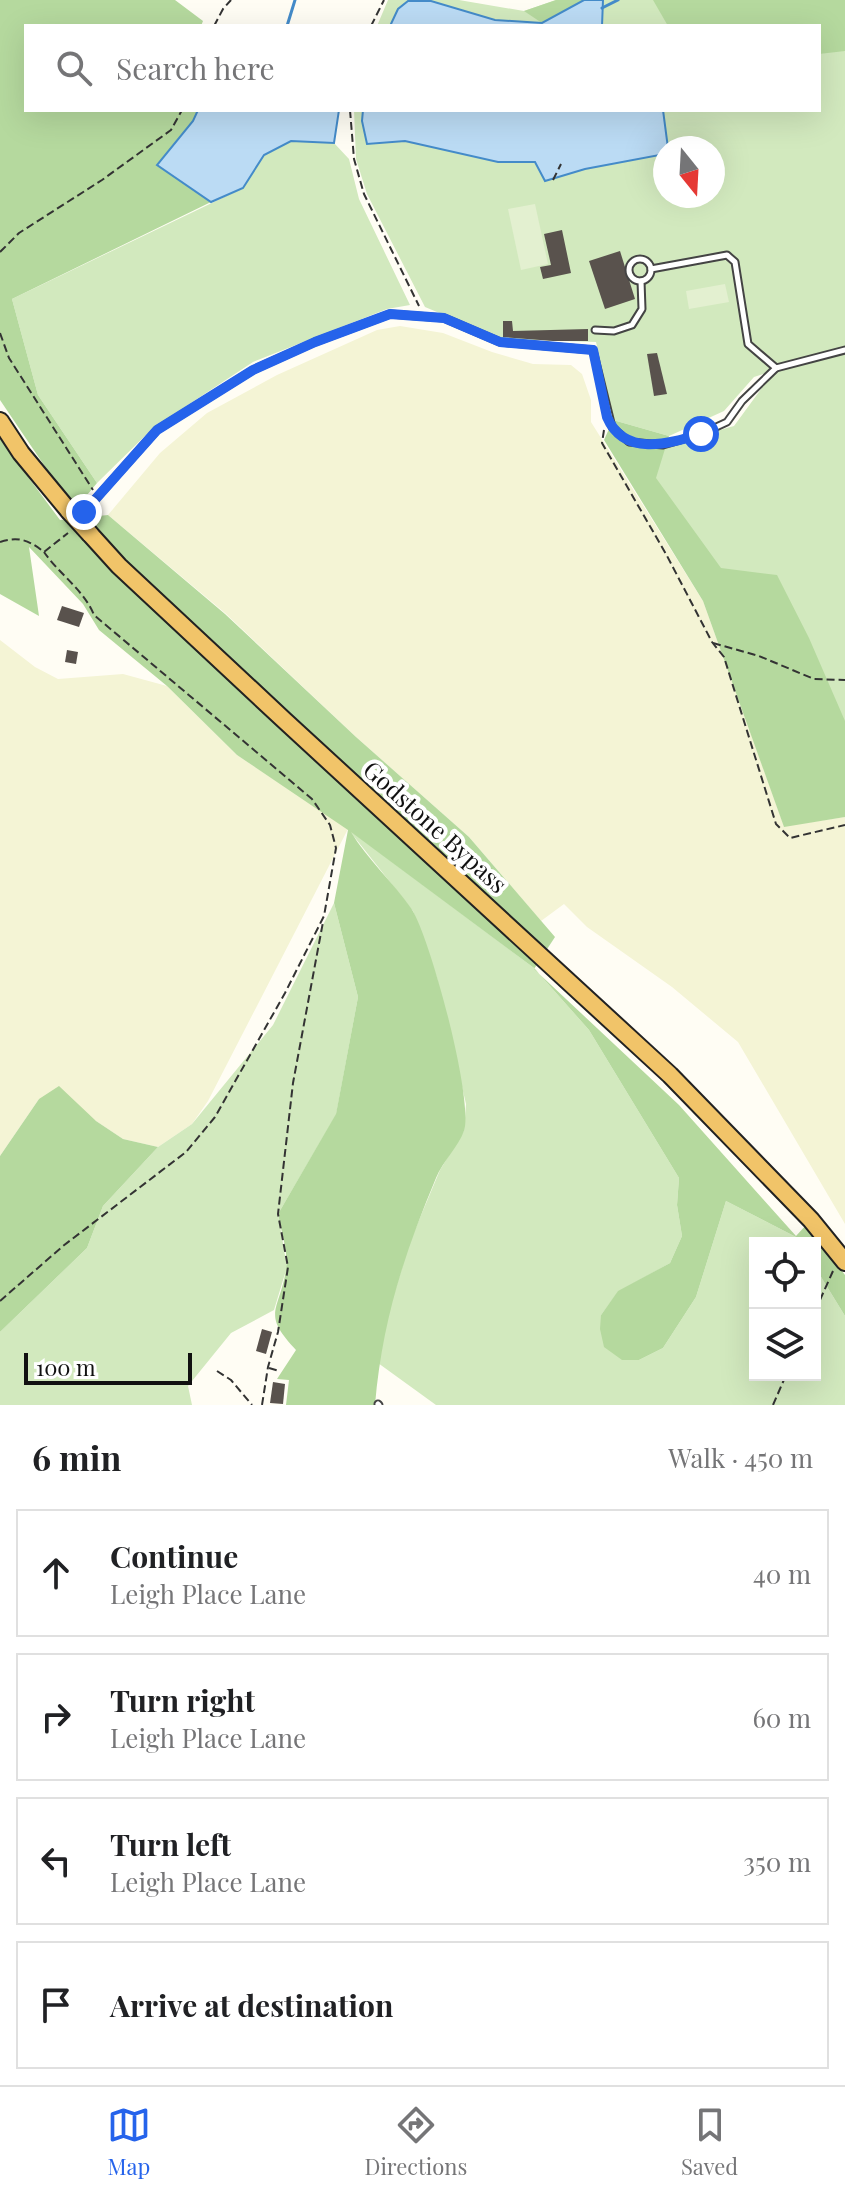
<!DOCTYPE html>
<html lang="en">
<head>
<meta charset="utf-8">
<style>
  body { margin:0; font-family:"Playfair Display",serif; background:#f6f6f6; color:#202124 }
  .controls { position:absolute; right:24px; bottom:24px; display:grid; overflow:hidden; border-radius:0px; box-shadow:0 8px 32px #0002 }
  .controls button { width:72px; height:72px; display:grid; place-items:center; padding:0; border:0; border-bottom:2px solid #e0e0e0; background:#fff; color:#202124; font:40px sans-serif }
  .compass { position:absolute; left:653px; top:136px; width:72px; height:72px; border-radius:50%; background:#fff; box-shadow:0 8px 32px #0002; rotate:162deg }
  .scale { position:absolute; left:24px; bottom:20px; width:168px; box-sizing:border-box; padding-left:8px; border:4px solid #111; border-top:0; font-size:22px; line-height:28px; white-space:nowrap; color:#111; -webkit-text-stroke:6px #fff; paint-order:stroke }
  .stop { position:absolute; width:24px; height:24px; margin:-18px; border:6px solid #2563eb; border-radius:50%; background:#fff }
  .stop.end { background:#2563eb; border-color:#fff; box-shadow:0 2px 8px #0008 }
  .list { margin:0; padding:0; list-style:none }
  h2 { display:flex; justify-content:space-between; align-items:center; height:104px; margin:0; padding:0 32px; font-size:34px }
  h2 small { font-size:26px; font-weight:400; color:#757577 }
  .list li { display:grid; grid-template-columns:52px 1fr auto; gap:24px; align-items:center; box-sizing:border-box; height:128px; margin:0 16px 16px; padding:0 16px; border:2px solid #e0e0e0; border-radius:0px }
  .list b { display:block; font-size:30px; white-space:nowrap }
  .list p { margin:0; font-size:26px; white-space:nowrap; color:#757577 }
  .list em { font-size:26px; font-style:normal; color:#757577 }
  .icon { flex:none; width:44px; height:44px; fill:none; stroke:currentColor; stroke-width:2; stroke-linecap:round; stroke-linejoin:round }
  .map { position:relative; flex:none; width:845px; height:1405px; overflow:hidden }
  .search { position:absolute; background:#fff; box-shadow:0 8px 32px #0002; left:24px; right:24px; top:24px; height:88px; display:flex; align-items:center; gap:20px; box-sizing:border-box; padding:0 28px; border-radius:0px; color:#757577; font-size:30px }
  .sheet { height:680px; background:#fff }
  nav { display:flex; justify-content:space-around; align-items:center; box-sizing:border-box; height:112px; border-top:2px solid #e0e0e0; background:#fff; font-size:22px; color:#757577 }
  nav a { display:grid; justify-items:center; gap:4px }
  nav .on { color:#2563eb }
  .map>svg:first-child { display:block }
</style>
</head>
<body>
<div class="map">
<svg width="845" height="1405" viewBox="0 0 845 1405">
  <rect width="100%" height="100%" fill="#fffdf4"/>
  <!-- farmland -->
  <g fill="#f4f4d5">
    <polygon points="400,326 443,333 492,352 533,364 571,365 582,374 591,400 591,422 703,601 784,826 845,817 845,1224 738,1042 672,987 587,927 564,904 541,921 469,837 356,737 225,613 108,515 160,453 207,413 277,375 377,330"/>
    <polygon points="0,640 35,667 58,679 123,674 167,686 237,755 348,829 208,1101 192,1124 158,1147 123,1139 96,1121 39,1099 0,1156"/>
  </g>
  <!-- green -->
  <g fill="#d2e9be" fill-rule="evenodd">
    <path d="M388 0H459L524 11 556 0H845V810L721 623 629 455 734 426 775 370 754 377 724 411 669 436 613 420 596 342 502 339 425 307 367 194 356 159 354 110H819V26H377ZM665 148H713V196H665Z"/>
    <polygon points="291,141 334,143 349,159 359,199 410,305 387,309 253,362 153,428 97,483 38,395 12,299 243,188 264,155"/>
    <polygon points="348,829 534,968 589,1030 679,1178 677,1205 682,1236 670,1263 618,1292 601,1315 639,1360 663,1348 696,1297 726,1201 796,1237 800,1243 755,1243 755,1375 815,1375 815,1267 845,1316 845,1405 436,1405 378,1363 386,1321 409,1244 440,1170 464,1131 466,1104 437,978 413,911"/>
    <polygon points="334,903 358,997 336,1115 278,1214 287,1267 274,1310 231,1333 188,1386 192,1405 0,1405 0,1332 87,1248 103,1206 158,1147 192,1124 273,1025"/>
  </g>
  <!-- forest -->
  <g fill="#b5d99e">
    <polygon points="0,0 175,0 203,21 201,26 26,26 26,110 198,110 193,121 157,165 211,202 12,299 38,395 97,483 78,506 50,474 0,400"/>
    <polygon points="556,0 584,0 542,23 524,11"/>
    <polygon points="653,0 845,0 845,51 819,54 819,26 668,26"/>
    <polygon points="613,420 669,436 656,478 721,568 777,575 809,638 845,721 845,817 784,827 703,601 604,440"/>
    <path d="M0 439 60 520 108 515 225 614 356 737 469 837 555 937 534 969 679 1105 796 1236 807 1224 845 1275V1316L815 1267V1243H800L796 1237 726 1201 696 1297 663 1348 639 1360H622L604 1347 600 1329 601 1315 618 1291 670 1263 682 1236 677 1205 679 1178 589 1030 534 968 351 832C367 859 393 882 411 908 430 936 474 1100 464 1131 458 1147 443 1161 436 1178 404 1254 382 1322 375 1405H286L289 1380 277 1379 296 1350C261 1313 279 1312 286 1270 289 1254 281 1231 278 1214L336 1114 358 997 334 903 348 830 237 755 167 686 99 630 83 604 29 547 39 616 0 594Z"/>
    <polygon points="59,1086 96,1121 123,1139 158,1147 103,1206 87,1248 0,1332 0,1156 39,1099"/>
  </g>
  <!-- pitch -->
  <g fill="#e3f0d0">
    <polygon points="535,204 548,264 521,270 508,209"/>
    <polygon points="725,284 729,302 689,309 686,291"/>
  </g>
  <!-- water -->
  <g fill="#bbdbf4" stroke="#448bc9" stroke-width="2">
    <polygon points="584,0 603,0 602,26 390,26 398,9 408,1 431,1 495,20 542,23"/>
    <polygon points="198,110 339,110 334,143 291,141 264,155 243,188 211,202 157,165 193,121"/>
    <polygon points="363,110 663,110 668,148 665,148 665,154 585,169 545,181 535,162 498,162 405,141 367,144 362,121"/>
  </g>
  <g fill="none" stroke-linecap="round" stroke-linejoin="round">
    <!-- stream -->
    <g stroke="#448bc9" stroke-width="3">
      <polyline points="602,8 618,0"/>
      <polyline points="287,26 295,0"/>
    </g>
  </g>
  <!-- building -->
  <g fill="#59524d">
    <polygon points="562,230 571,273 543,279 540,267 551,265 544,234"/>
    <polygon points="620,251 635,299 605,309 589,261"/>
    <polygon points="503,321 512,321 513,331 588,329 588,341 553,341 503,337"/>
    <polygon points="657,353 667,394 654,396 647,354"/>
    <polygon points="62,606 84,613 79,627 57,620"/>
    <polygon points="67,650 78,652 76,664 65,662"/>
    <polygon points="262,1329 272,1332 266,1354 256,1351"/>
    <polygon points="273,1382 285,1384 283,1404 270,1403"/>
  </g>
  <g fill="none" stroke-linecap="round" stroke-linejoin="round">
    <defs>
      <g id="service">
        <circle cx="640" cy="270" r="11"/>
        <polyline points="651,269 727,255 735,262 748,344 776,368"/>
        <polyline points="595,330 614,331 632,325 642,309 641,281"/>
        <polyline points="84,512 157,430 253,370 315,342 390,314 444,318 500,342 593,350 612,427 629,442 663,445 701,434 727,422 742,401 776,368 845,350"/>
        <polyline points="378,1404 379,1405"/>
      </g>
      <g id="trunk">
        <polyline points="0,421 21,453 69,511"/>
        <polyline points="90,534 119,566 284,720 670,1075 811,1220 845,1262"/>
      </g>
    </defs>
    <!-- service casing -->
    <use href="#service" stroke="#444" stroke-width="9"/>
    <!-- trunk casing -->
    <use href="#trunk" stroke="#222" stroke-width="20"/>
    <!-- path -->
    <g stroke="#333" stroke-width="2" stroke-dasharray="8 4" stroke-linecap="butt">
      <polyline points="214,26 223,9 231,0"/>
      <polyline points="371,26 384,0"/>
      <polyline points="350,110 354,159 364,194 419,306"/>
      <polyline points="553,180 561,164"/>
      <polyline points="0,252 19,233 102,180 171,130 182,110"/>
      <polyline points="0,333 9,358 93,490"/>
      <polyline points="604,430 602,443 666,554 712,642 724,657 776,824 790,838 845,825"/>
      <path d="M0 542C18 536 29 540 44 552L68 533"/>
      <polyline points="713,643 759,656 814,679 845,680"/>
      <path d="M0 1301 63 1246 186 1152 215 1117 285 993 324 916 336 848 330 825 312 799 94 615C84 590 59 574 44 552"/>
      <polyline points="815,1311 833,1271"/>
      <polyline points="269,1368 279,1371"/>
      <polyline points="217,1371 231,1380 252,1405"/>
      <polyline points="262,1405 268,1367 278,1332 288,1267 278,1214 293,1083 323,922"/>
      <polyline points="773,1405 786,1375"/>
    </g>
    <!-- service -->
    <use href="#service" stroke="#fff" stroke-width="5"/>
    <!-- trunk -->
    <use href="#trunk" stroke="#f1c469" stroke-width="16"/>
    <defs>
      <polyline id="trunk-bridge" points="69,511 90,534"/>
    </defs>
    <!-- trunk-bridge casing -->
    <use href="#trunk-bridge" stroke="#222" stroke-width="20" stroke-linecap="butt"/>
    <!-- trunk-bridge -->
    <use href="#trunk-bridge" stroke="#f1c469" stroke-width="16"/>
  </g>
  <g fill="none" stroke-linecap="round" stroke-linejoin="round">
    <!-- route -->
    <path stroke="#2563eb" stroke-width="10" d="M84 512 157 430 253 370 315 342 390 314 444 318 500 342 593 350 607 417C624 457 668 444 701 434"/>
  </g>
  <g text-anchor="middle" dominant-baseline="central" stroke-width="8" stroke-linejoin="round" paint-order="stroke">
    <!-- street labels -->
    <g font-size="24" fill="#111" stroke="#fff">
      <text transform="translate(436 826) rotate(42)">Godstone Bypass</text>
    </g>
  </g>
</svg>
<div class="controls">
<button><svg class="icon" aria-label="locate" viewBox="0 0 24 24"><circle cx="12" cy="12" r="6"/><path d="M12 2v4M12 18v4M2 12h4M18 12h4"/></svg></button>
<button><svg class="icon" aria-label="layers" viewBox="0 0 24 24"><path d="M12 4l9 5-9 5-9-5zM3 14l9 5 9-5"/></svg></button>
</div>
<svg class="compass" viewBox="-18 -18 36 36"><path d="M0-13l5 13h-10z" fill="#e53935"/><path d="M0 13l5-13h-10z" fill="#757577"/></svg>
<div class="scale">100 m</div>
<div class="stop" style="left:701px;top:434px"></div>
<div class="stop end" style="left:84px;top:512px"></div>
<div class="search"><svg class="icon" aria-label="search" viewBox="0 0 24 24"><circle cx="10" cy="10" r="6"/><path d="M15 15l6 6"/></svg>Search here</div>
</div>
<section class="sheet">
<h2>6 min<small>Walk · 450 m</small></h2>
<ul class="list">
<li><svg class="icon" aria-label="ahead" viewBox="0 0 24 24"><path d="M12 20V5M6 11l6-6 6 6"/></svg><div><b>Continue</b><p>Leigh Place Lane</p></div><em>40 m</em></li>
<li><svg class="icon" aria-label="right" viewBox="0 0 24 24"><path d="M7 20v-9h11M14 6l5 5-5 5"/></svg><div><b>Turn right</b><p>Leigh Place Lane</p></div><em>60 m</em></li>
<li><svg class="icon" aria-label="left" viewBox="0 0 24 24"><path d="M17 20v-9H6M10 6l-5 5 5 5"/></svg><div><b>Turn left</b><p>Leigh Place Lane</p></div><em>350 m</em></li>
<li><svg class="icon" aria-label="arrive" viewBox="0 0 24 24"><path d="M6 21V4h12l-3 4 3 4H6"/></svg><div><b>Arrive at destination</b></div></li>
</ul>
</section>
<nav>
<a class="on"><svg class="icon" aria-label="map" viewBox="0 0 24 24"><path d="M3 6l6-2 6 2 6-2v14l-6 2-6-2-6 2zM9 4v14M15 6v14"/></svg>Map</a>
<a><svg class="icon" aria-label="directions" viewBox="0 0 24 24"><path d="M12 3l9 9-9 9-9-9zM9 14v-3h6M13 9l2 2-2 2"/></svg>Directions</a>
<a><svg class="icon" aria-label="saved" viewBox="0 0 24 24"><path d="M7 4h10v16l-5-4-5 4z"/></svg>Saved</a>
</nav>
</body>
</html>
